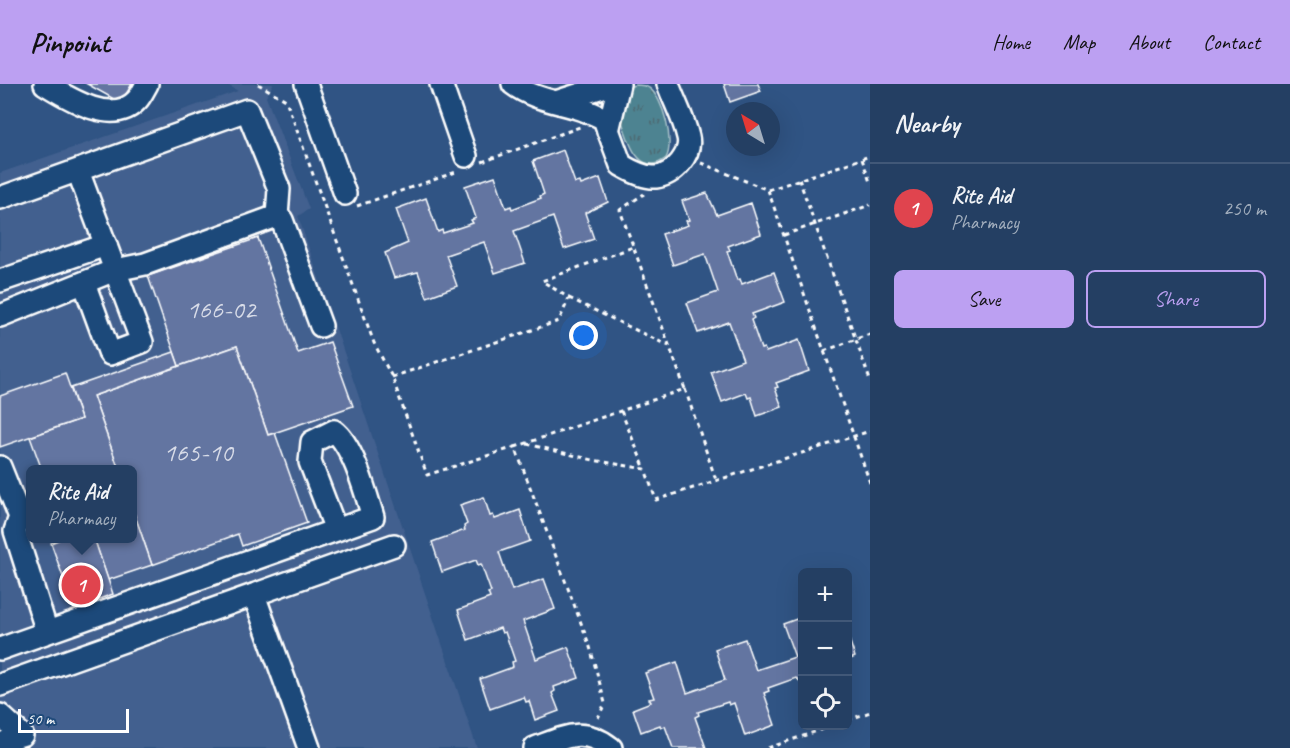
<!DOCTYPE html>
<html lang="en">
<head>
<meta charset="utf-8">
<style>
  body { margin:0; font-family:Caveat,sans-serif; background:#2c4669; color:#f1f3f6 }
  .controls { position:absolute; right:18px; bottom:18px; display:grid; overflow:hidden; border-radius:9px; box-shadow:0 6px 24px #0002 }
  .controls button { width:54px; height:54px; display:grid; place-items:center; padding:0; border:0; border-bottom:2px solid #415878; background:#243f63; color:#f1f3f6; font:30px sans-serif }
  .compass { position:absolute; left:726px; top:18px; width:54px; height:54px; border-radius:50%; background:#243f63; box-shadow:0 6px 24px #0002; rotate:322deg }
  .scale { position:absolute; left:18px; bottom:15px; width:111px; box-sizing:border-box; padding-left:6px; border:3px solid #fff; border-top:0; font-size:16px; line-height:21px; white-space:nowrap; color:#fff; -webkit-text-stroke:4px #1f4a7a; paint-order:stroke }
  .you { position:absolute; left:584px; top:252px; width:21px; height:21px; margin:-15px; border:4px solid #fff; border-radius:50%; background:#1a73e8; box-shadow:0 0 0 9px #1a73e833 }
  .badge { display:grid; place-items:center; width:39px; height:39px; border-radius:50%; background:#bca0f2; color:#fff; font-size:20px; font-weight:700 }
  .pin { position:absolute; translate:-50% -50%; border:3px solid #fff; box-shadow:0 2px 6px #0006 }
  .popup { position:absolute; left:26px; top:381px; width:111px; height:78px; box-sizing:border-box; display:grid; place-content:center; border-radius:9px; background:#243f63; filter:drop-shadow(0 2px 4px #0005); font-size:20px; white-space:nowrap; color:#a3afbe }
  .popup b { font-size:22px; color:#f1f3f6 }
  .popup::after { content:''; position:absolute; left:50%; top:100%; margin-left:-12px; border:12px solid transparent; border-top-color:#243f63 }
  .list { margin:0; padding:0; list-style:none }
  h2 { display:flex; justify-content:space-between; align-items:center; height:78px; margin:0; padding:0 24px; font-size:26px }
  h2 small { font-size:20px; font-weight:400; color:#a3afbe }
  .list li { display:grid; grid-template-columns:39px 1fr auto; gap:18px; align-items:center; box-sizing:border-box; height:90px; padding:0 24px; border-top:2px solid #415878 }
  .list b { display:block; font-size:22px; white-space:nowrap }
  .list p { margin:0; font-size:20px; white-space:nowrap; color:#a3afbe }
  .list em { font-size:20px; font-style:normal; color:#a3afbe }
  .actions { display:flex; gap:12px; padding:18px 24px }
  .actions a { flex:1; padding:14px 0; border:2px solid #bca0f2; border-radius:9px; text-align:center; font-size:21px; color:#bca0f2 }
  .actions .main { background:#bca0f2; color:#111 }
  .icon { flex:none; width:33px; height:33px; fill:none; stroke:currentColor; stroke-width:2; stroke-linecap:round; stroke-linejoin:round }
  .map { position:relative; flex:none; width:870px; height:664px; overflow:hidden }
  header { display:flex; align-items:center; gap:36px; box-sizing:border-box; height:84px; padding:0 30px; background:#bca0f2; color:#111 }
  header strong { font-size:28px }
  nav { display:flex; gap:33px; margin-inline-start:auto; font-size:21px }
  main { display:flex }
  aside { flex:1; background:#243f63 }
  .map>svg:first-child { display:block }
</style>
</head>
<body>
<header>
<strong>Pinpoint</strong>
<nav><a>Home</a><a>Map</a><a>About</a><a>Contact</a></nav>
</header>
<main>
<div class="map">
<svg width="870" height="664" viewBox="0 0 870 664">
  <defs>
    <pattern id="grass-tufts" width="24" height="20" patternUnits="userSpaceOnUse" patternTransform="scale(1.5)"><rect width="24" height="20" fill="#4e8391"/><path d="M3 7l-1-3M5 7V3M7 7l1-3M15 17l-1-3M17 17v-4M19 17l1-3" fill="none" stroke="#4d6a72"/></pattern>
  </defs>
  <rect width="100%" height="100%" fill="#305484"/>
  <filter id="ink" filterUnits="userSpaceOnUse"><feTurbulence type="fractalNoise" baseFrequency=".0167" numOctaves="2"/><feDisplacementMap in="SourceGraphic" scale="12" xChannelSelector="R" yChannelSelector="G"/><feConvolveMatrix kernelMatrix="1 2 1 2 8 2 1 2 1" color-interpolation-filters="sRGB"/></filter>
  <g filter="url(#ink)">
    <!-- built -->
    <path fill="#43618f" fill-rule="evenodd" d="M226 0H273L266 13 309 125 298 132 477 664H0V89L238 7ZM30 386H132V454H30Z"/>
    <!-- grass -->
    <path fill="url(#grass-tufts)" stroke="#a6c1c8" stroke-width="1.5" d="M635 1C640 1 645 1 649 4 663 13 675 59 666 74 635 98 625 45 618 24L628 3Z"/>
    <!-- building -->
    <g fill="#6375a1" stroke="#fff" stroke-width="1.5">
      <polygon points="87,0 132,0 121,19"/>
      <polygon points="724,0 758,0 761,7 730,18"/>
      <polygon points="563,66 575,99 580,98 581,101 600,94 608,118 585,129 594,155 564,165 553,133 514,147 525,179 495,189 484,158 446,171 457,202 427,213 418,188 394,194 385,169 408,159 396,125 426,114 438,148 442,146 443,149 473,139 471,136 476,134 465,102 495,92 506,124 511,122 512,125 541,114 540,112 544,110 533,77"/>
      <polygon points="707,109 717,131 751,119 761,150 728,162 730,166 727,167 737,196 740,195 742,200 774,188 785,218 752,230 754,234 751,236 761,265 764,264 766,268 799,256 809,287 776,299 778,303 775,304 782,323 757,332 751,313 748,314 746,309 722,318 711,288 743,276 729,238 698,249 687,219 718,208 705,170 673,181 662,150 688,141 686,137 689,136 682,117"/>
      <polygon points="258,154 298,269 330,258 353,322 268,351 237,262 179,282 148,192"/>
      <polygon points="237,262 268,351 275,349 307,439 242,462 238,450 152,481 132,423 132,386 119,386 93,312"/>
      <polygon points="174,268 179,282 93,312 119,386 42,386 30,353 81,335 71,304"/>
      <polygon points="65,289 81,335 0,363 0,312"/>
      <polygon points="484,413 490,432 493,431 495,435 520,426 530,457 499,468 512,506 544,495 555,525 523,537 536,575 568,563 579,594 554,603 555,607 552,609 559,627 535,636 529,617 526,618 524,613 490,625 480,595 513,583 512,578 515,577 505,548 502,549 500,544 468,556 458,526 490,514 488,509 491,508 481,480 478,481 476,476 442,488 432,458 465,446 464,442 467,440 460,421"/>
      <polygon points="132,423 152,481 108,496 94,454 132,454"/>
      <polygon points="63,454 94,454 113,510 74,524 51,459"/>
      <polygon points="802,533 802,599 796,594 768,604 769,607 764,609 775,641 745,652 734,619 729,621 728,618 698,628 699,631 695,633 706,664 673,664 665,642 661,644 660,641 641,648 633,625 651,618 649,615 654,614 645,589 677,578 687,609 725,596 715,565 745,555 756,586 795,573 783,540"/>
      <polygon points="848,552 855,573 848,576"/>
    </g>
    <g fill="none" stroke-linecap="round" stroke-linejoin="round">
      <defs>
        <g id="minor">
          <path d="M45 0C68 14 113 43 137 16 141 12 144 5 147 0"/>
          <polyline points="306,0 345,110"/>
          <polyline points="441,0 466,72"/>
          <path d="M513 0C539 20 575 18 604 35L621 81C631 87 645 94 656 93 674 91 692 70 688 53 684 35 674 17 668 0"/>
          <polyline points="559,17 612,0"/>
          <polyline points="608,47 619,0"/>
          <polyline points="78,87 142,258 110,270 84,199"/>
          <polyline points="0,114 247,26 279,105 277,132"/>
          <polyline points="0,197 106,161"/>
          <polyline points="0,232 115,186 145,180 277,132 282,136 321,242"/>
          <polyline points="0,383 20,433 15,447 47,548"/>
          <polyline points="254,511 309,664"/>
          <path d="M0 565 373 433C366 410 353 361 334 347L312 358 310 378 336 446"/>
          <polyline points="0,601 394,461"/>
          <polyline points="0,631 22,651"/>
          <polyline points="0,661 14,654"/>
          <path d="M535 664C565 653 583 642 611 664"/>
        </g>
      </defs>
      <!-- minor casing -->
      <use href="#minor" stroke="#fff" stroke-width="26"/>
      <!-- path -->
      <g stroke="#fff" stroke-width="3" stroke-dasharray="4.5 4.5" stroke-linecap="butt">
        <polyline points="258,0 286,16 374,259 392,293 427,391 515,363 590,563 605,619 598,634"/>
        <polyline points="862,75 870,98"/>
        <polyline points="482,78 580,43"/>
        <polyline points="701,79 768,106 870,399"/>
        <polyline points="799,95 870,296"/>
        <polyline points="768,106 870,72"/>
        <polyline points="357,122 459,87"/>
        <polyline points="784,151 870,121"/>
        <polyline points="569,214 669,262"/>
        <polyline points="824,267 870,250"/>
        <polyline points="392,293 559,237 569,214 542,197 633,163"/>
        <polyline points="685,305 716,396"/>
        <polyline points="621,327 645,385"/>
        <polyline points="527,360 593,376 645,385 656,416 870,347"/>
        <polyline points="515,363 685,305 620,126 644,110"/>
        <polyline points="848,636 870,628"/>
        <polyline points="768,664 832,642"/>
      </g>
      <!-- minor -->
      <use href="#minor" stroke="#1f4a7a" stroke-width="21"/>
    </g>
  </g>
  <g text-anchor="middle" dominant-baseline="central" stroke-width="4.5" stroke-linejoin="round" paint-order="stroke">
    <!-- number labels -->
    <g font-size="27" fill="#d8dce8">
      <text x="221" y="225">166-02</text>
      <text x="198" y="368">165-10</text>
    </g>
  </g>
</svg>
<div class="controls">
<button>+</button>
<button>−</button>
<button><svg class="icon" aria-label="locate" viewBox="0 0 24 24"><circle cx="12" cy="12" r="6"/><path d="M12 2v4M12 18v4M2 12h4M18 12h4"/></svg></button>
</div>
<svg class="compass" viewBox="-18 -18 36 36"><path d="M0-13l5 13h-10z" fill="#e53935"/><path d="M0 13l5-13h-10z" fill="#a3afbe"/></svg>
<div class="scale">50 m</div>
<div class="you"></div>
<div class="pin badge" style="left:81px;top:501px;background:#e0444e">1</div>
<div class="popup"><b>Rite Aid</b>Pharmacy</div>
</div>
<aside>
<h2>Nearby<small></small></h2>
<ul class="list">
<li><span class="badge" style="background:#e0444e">1</span><div><b>Rite Aid</b><p>Pharmacy</p></div><em>250 m</em></li>
</ul>
<div class="actions"><a class="main">Save</a><a>Share</a></div>
</aside>
</main>
</body>
</html>
